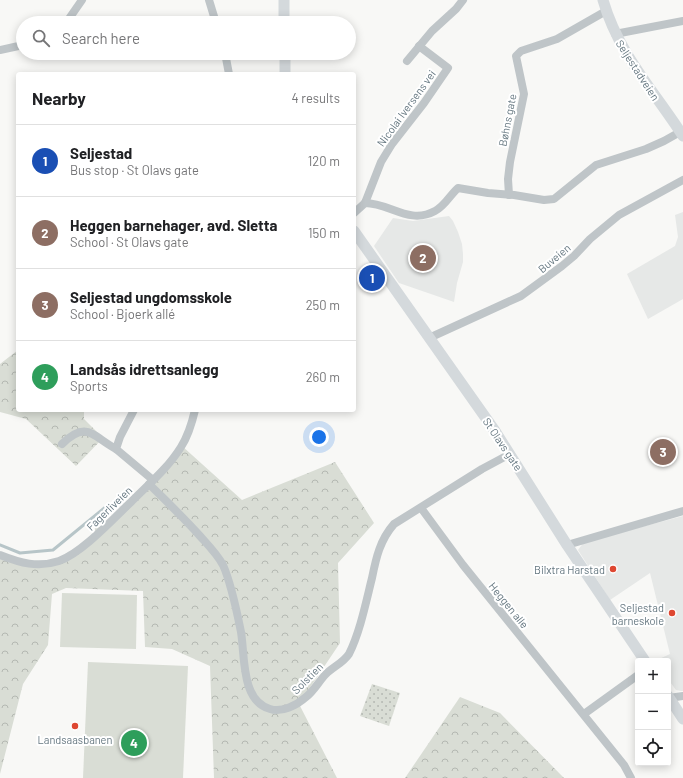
<!DOCTYPE html>
<html lang="en">
<head>
<meta charset="utf-8">
<style>
  body { margin:0; font-family:Barlow,sans-serif; background:#f6f6f6; color:#202124 }
  .controls { position:absolute; right:12px; bottom:12px; display:grid; overflow:hidden; border-radius:4px; box-shadow:0 2px 10px #0003 }
  .controls button { width:36px; height:36px; display:grid; place-items:center; padding:0; border:0; border-bottom:1px solid #e0e0e0; background:#fff; color:#202124; font:20px sans-serif }
  .you { position:absolute; left:319px; top:437px; width:14px; height:14px; margin:-10px; border:3px solid #fff; border-radius:50%; background:#1a73e8; box-shadow:0 0 0 6px #1a73e833 }
  .badge { display:grid; place-items:center; width:26px; height:26px; border-radius:50%; background:#1a73e8; color:#fff; font-size:13px; font-weight:700 }
  .pin { position:absolute; translate:-50% -50%; border:2px solid #fff; box-shadow:0 1px 4px #0006 }
  .list { margin:0; padding:0; list-style:none }
  h2 { display:flex; justify-content:space-between; align-items:center; height:52px; margin:0; padding:0 16px; font-size:17px }
  h2 small { font-size:13px; font-weight:400; color:#757577 }
  .list li { display:grid; grid-template-columns:26px 1fr auto; gap:12px; align-items:center; box-sizing:border-box; height:72px; padding:0 16px; border-top:1px solid #e0e0e0 }
  .list b { display:block; font-size:15px; white-space:nowrap }
  .list p { margin:0; font-size:13px; white-space:nowrap; color:#757577 }
  .list em { font-size:13px; font-style:normal; color:#757577 }
  .icon { flex:none; width:22px; height:22px; fill:none; stroke:currentColor; stroke-width:2; stroke-linecap:round; stroke-linejoin:round }
  .map { position:relative; flex:none; width:683px; height:778px; overflow:hidden }
  .search { position:absolute; background:#fff; box-shadow:0 2px 10px #0003; left:16px; top:16px; width:340px; height:44px; display:flex; align-items:center; gap:10px; box-sizing:border-box; padding:0 14px; border-radius:22px; color:#757577; font-size:15px }
  .panel { position:absolute; background:#fff; box-shadow:0 2px 10px #0003; left:16px; top:72px; width:340px; height:340px; border-radius:4px }
  .map>svg:first-child { display:block }
</style>
</head>
<body>
<div class="map">
<svg width="683" height="778" viewBox="0 0 683 778">
  <defs>
    <pattern id="green-dots" width="8" height="8" patternUnits="userSpaceOnUse"><rect width="8" height="8" fill="#d9ddd5"/><path d="M2 2h.1M6 6h.1" fill="none" stroke="#b4b8b2" stroke-width="1.8" stroke-linecap="round"/></pattern>
    <pattern id="forest-crowns" width="20" height="18" patternUnits="userSpaceOnUse"><rect width="20" height="18" fill="#d9ddd5"/><path d="M2 6a3 3 0 1 1 6 0M12 15a3 3 0 1 1 6 0" fill="none" stroke="#b4b8b2"/></pattern>
  </defs>
  <rect width="100%" height="100%" fill="#f8f8f6"/>
  <!-- built -->
  <g fill="#e6e8e7">
    <polygon points="683,212 683,299 648,319 627,274 675,246 678,237 675,215"/>
    <polygon points="449,216 453,221 458,232 462,244 463,254 463,262 457,283 454,302 399,283 374,246 393,218 413,221"/>
    <polygon points="683,516 683,691 681,691 676,690 668,679 668,661 657,660 670,654 650,573 610,600 578,550 584,542"/>
  </g>
  <!-- green -->
  <polygon fill="url(#green-dots)" points="372,684 400,693 389,726 360,716"/>
  <!-- forest -->
  <g fill="url(#forest-crowns)">
    <polygon points="18,350 18,410 84,410 84,419 103,438 76,466 26,419 0,412 0,364"/>
    <polygon points="182,446 242,500 335,462 374,523 338,563 340,643 299,704 337,778 214,778 210,666 172,649 145,647 143,591 66,588 52,594 48,645 23,684 0,774 0,555 46,564 66,557 95,533 95,527 102,527"/>
    <polygon points="460,697 500,713 564,778 405,778"/>
  </g>
  <!-- pitch -->
  <g fill="#d9ddd5">
    <polygon points="62,593 137,595 136,649 60,647"/>
    <polygon points="88,662 188,666 183,778 83,778"/>
  </g>
  <g fill="none" stroke-linecap="round" stroke-linejoin="round">
    <!-- stream -->
    <polyline stroke="#b7c5c8" stroke-width="3" points="0,545 20,553 53,550 108,505"/>
    <!-- street -->
    <g stroke="#bfc5c8" stroke-width="8">
      <polyline points="209,0 216,23"/>
      <polyline points="66,23 82,0"/>
      <polyline points="615,34 683,21"/>
      <polyline points="0,50 23,45"/>
      <polyline points="225,53 229,74"/>
      <polyline points="407,61 432,31 456,9 463,0"/>
      <polyline points="509,195 508,179 510,162 524,94 516,56 521,51 557,39 606,11"/>
      <path d="M365 203C390 203 409 225 435 211 445 206 450 195 458 188L488 193 514 195 544 200 554 199 596 165 646 149 664 141 680 132"/>
      <polyline points="354,213 365,203 381,162 392,144 424,103 448,68 419,46"/>
      <polyline points="429,338 521,296 562,266 574,256 590,239 619,215 683,180"/>
      <polyline points="134,410 120,437 116,449 153,480"/>
      <path d="M62 444C87 420 92 436 116 449"/>
      <path d="M149 484C166 501 184 518 200 536 208 545 217 554 223 565 231 583 237 612 241 632 245 656 241 701 270 709 282 713 297 705 306 697 314 691 319 681 326 674 333 667 343 663 349 654 360 632 366 602 372 578 376 558 380 540 394 524L482 469 510 454"/>
      <polyline points="421,508 463,565 624,765 631,778"/>
      <polyline points="567,545 683,511"/>
      <path d="M0 555C20 563 38 568 59 561 82 553 114 518 132 501 149 484 168 468 181 447 188 436 192 423 195 410"/>
      <polyline points="669,698 683,696"/>
      <polyline points="584,714 638,675"/>
    </g>
    <!-- secondary -->
    <g stroke="#d4d9dc" stroke-width="11">
      <path d="M603 0C618 53 654 91 683 136"/>
      <polyline points="284,23 284,0"/>
      <polyline points="285,53 285,74"/>
      <polyline points="354,231 495,431 567,545 645,661"/>
      <polyline points="668,696 683,719"/>
    </g>
  </g>
  <!-- markers -->
  <g fill="#de4731" stroke="#fff" stroke-width="1.5">
    <circle cx="613" cy="569" r="4"/>
    <circle cx="672" cy="613" r="4"/>
    <circle cx="75" cy="726" r="4"/>
  </g>
  <g text-anchor="middle" dominant-baseline="central" stroke-width="4" stroke-linejoin="round" paint-order="stroke">
    <!-- street labels -->
    <g font-size="11" fill="#657780" stroke="#fff">
      <text transform="translate(638 70) rotate(57)">Seljestadveien</text>
      <text transform="translate(406 108) rotate(-54)">Nicolai Iversens vei</text>
      <text transform="translate(507 120) rotate(-79)">Bøhns gate</text>
      <text transform="translate(554 258) rotate(-40)">Buveien</text>
      <text transform="translate(503 444) rotate(56)">St Olavs gate</text>
      <text transform="translate(109 508) rotate(-44)">Fagerliveien</text>
      <text transform="translate(509 605) rotate(51)">Heggen alle</text>
      <text transform="translate(307 678) rotate(-45)">Solstien</text>
    </g>
    <!-- poi labels -->
    <g font-size="11" fill="#657780" stroke="#fff" text-anchor="end">
      <text x="605" y="569">Bilxtra Harstad</text>
      <text x="664" y="607">Seljestad<tspan x="664" dy="13">barneskole</tspan></text>
      <text x="75" y="739" text-anchor="middle">Landsaasbanen</text>
    </g>
  </g>
</svg>
<div class="controls">
<button>+</button>
<button>−</button>
<button><svg class="icon" aria-label="locate" viewBox="0 0 24 24"><circle cx="12" cy="12" r="6"/><path d="M12 2v4M12 18v4M2 12h4M18 12h4"/></svg></button>
</div>
<div class="you"></div>
<div class="pin badge" style="left:372px;top:278px;background:#1a4fb4">1</div>
<div class="pin badge" style="left:423px;top:258px;background:#8d6e63">2</div>
<div class="pin badge" style="left:663px;top:452px;background:#8d6e63">3</div>
<div class="pin badge" style="left:134px;top:743px;background:#2e9e5b">4</div>
<div class="search"><svg class="icon" aria-label="search" viewBox="0 0 24 24"><circle cx="10" cy="10" r="6"/><path d="M15 15l6 6"/></svg>Search here</div>
<section class="panel">
<h2>Nearby<small>4 results</small></h2>
<ul class="list">
<li><span class="badge" style="background:#1a4fb4">1</span><div><b>Seljestad</b><p>Bus stop · St Olavs gate</p></div><em>120 m</em></li>
<li><span class="badge" style="background:#8d6e63">2</span><div><b>Heggen barnehager, avd. Sletta</b><p>School · St Olavs gate</p></div><em>150 m</em></li>
<li><span class="badge" style="background:#8d6e63">3</span><div><b>Seljestad ungdomsskole</b><p>School · Bjoerk allé</p></div><em>250 m</em></li>
<li><span class="badge" style="background:#2e9e5b">4</span><div><b>Landsås idrettsanlegg</b><p>Sports</p></div><em>260 m</em></li>
</ul>
</section>
</div>
</body>
</html>
